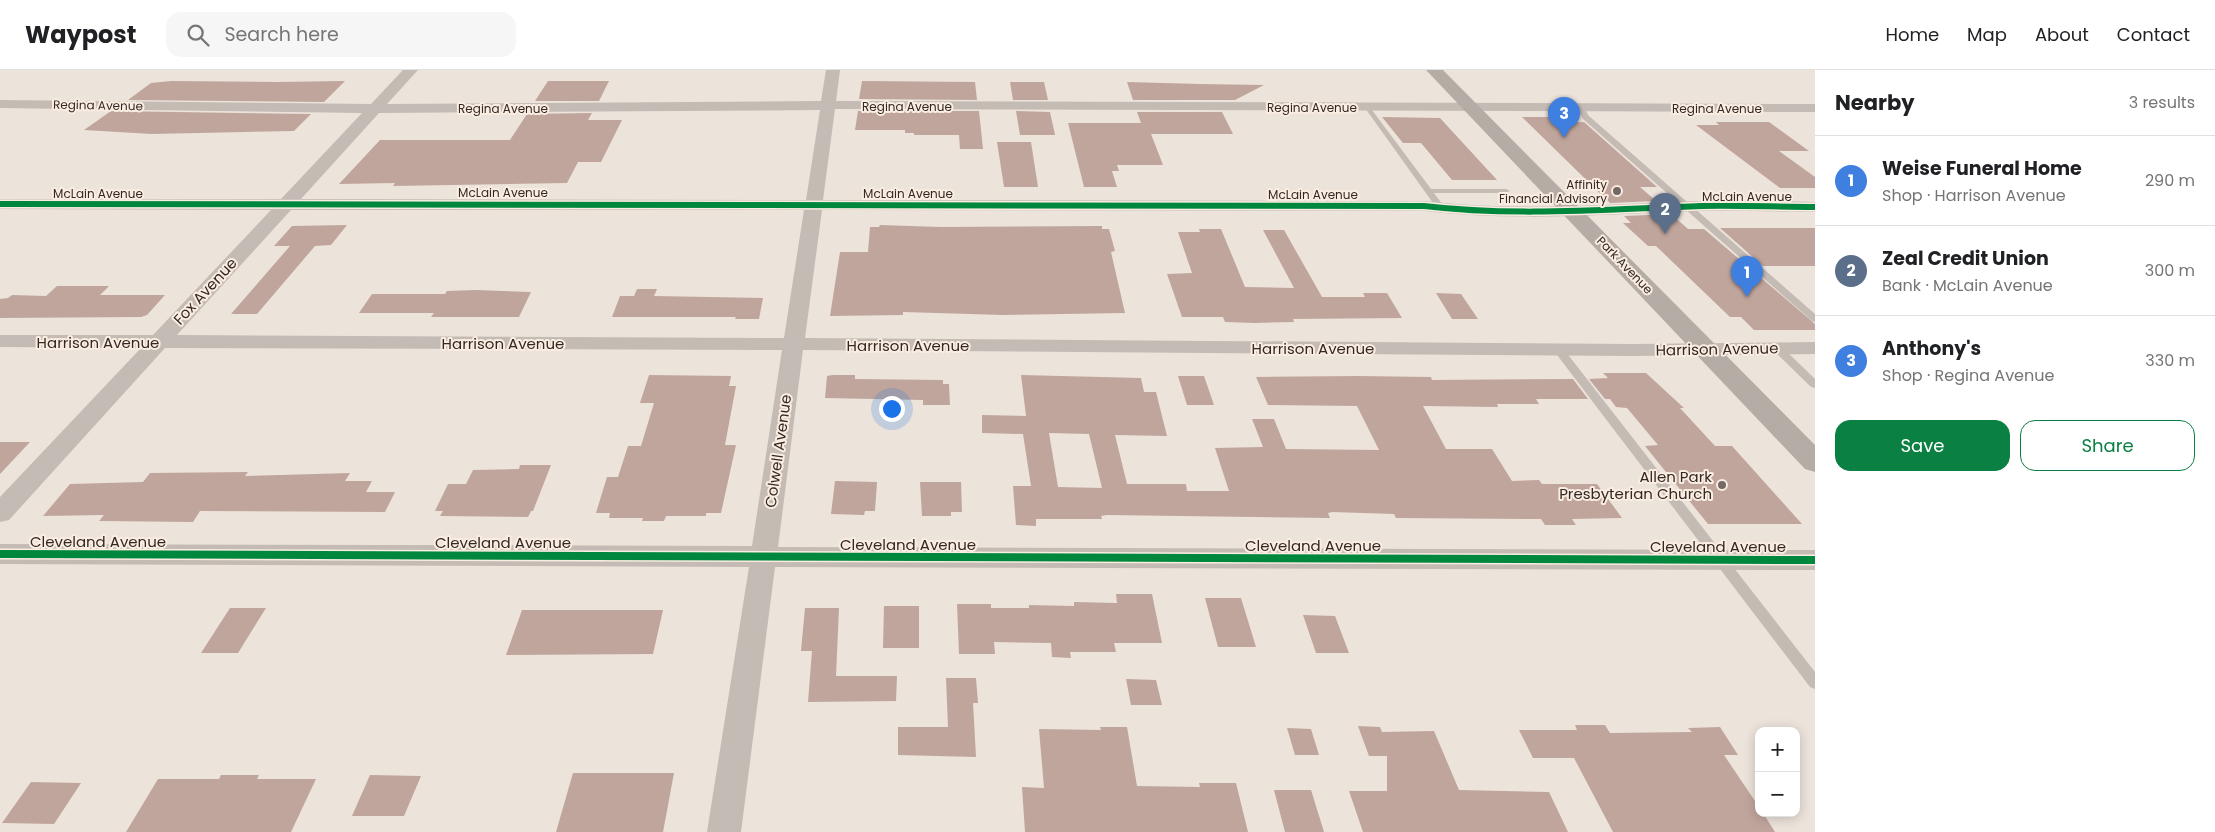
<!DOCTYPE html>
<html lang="en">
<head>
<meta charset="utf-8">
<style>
  body { margin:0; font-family:Poppins,sans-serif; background:#f6f6f6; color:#202124 }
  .controls { position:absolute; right:15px; bottom:15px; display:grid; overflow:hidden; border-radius:10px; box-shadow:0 2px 12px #0003 }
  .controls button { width:45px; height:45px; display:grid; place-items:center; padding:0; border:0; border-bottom:1px solid #e0e0e0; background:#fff; color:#202124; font:25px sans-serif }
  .you { position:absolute; left:891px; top:338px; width:18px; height:18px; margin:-12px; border:4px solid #fff; border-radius:50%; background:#1a73e8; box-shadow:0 0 0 8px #1a73e833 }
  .badge { display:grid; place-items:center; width:32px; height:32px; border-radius:50%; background:#0b8043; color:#fff; font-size:16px; font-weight:700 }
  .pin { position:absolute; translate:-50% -41px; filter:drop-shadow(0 1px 2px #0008) }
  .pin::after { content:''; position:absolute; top:26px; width:18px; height:15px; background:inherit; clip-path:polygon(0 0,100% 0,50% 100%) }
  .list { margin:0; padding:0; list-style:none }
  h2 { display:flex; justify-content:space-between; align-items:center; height:65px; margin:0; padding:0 20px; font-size:21px }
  h2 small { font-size:16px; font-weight:400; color:#757577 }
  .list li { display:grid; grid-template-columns:32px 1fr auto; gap:15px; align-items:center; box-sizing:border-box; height:90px; padding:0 20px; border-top:1px solid #e0e0e0 }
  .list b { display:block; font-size:19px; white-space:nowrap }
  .list p { margin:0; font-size:16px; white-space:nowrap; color:#757577 }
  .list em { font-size:16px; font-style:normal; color:#757577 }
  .actions { display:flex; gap:10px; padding:15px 20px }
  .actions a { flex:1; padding:11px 0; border:1px solid #0b8043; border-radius:15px; text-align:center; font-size:18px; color:#0b8043 }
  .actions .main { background:#0b8043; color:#fff }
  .icon { flex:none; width:28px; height:28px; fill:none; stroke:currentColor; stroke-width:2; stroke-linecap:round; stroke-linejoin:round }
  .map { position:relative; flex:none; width:1815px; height:762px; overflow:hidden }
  header { display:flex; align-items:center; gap:30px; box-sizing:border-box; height:70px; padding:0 25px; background:#fff; border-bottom:1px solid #e0e0e0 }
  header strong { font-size:24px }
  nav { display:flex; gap:28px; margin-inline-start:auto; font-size:18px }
  .search { width:350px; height:45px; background:#f6f6f6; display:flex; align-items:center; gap:12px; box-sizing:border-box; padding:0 18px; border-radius:15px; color:#757577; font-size:19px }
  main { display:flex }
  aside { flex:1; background:#fff }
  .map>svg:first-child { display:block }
</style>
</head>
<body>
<header>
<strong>Waypost</strong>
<div class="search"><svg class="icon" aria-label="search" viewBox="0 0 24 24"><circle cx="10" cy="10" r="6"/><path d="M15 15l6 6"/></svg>Search here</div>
<nav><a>Home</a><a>Map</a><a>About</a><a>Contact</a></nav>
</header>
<main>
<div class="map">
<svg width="1815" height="762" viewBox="0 0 1815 762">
  <rect width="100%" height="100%" fill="#ece3db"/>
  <!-- building -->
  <g fill="#c0a59c" fill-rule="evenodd">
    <polygon points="171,11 276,12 345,11 324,32 128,30 151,13"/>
    <polygon points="548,11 609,11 599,31 535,31"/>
    <polygon points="862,11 975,12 977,30 859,29"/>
    <polygon points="1010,12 1044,12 1048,30 1013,30"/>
    <polygon points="1127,12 1200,14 1264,15 1235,30 1133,30"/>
    <polygon points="111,41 311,44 294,61 152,64 84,60"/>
    <polygon points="858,41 979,41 983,79 960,79 959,65 914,65 914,63 905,63 905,60 855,60"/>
    <polygon points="1016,41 1050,42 1055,65 1020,65"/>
    <polygon points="1137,42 1222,42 1233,64 1151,64 1163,95 1117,95 1119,101 1112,101 1117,117 1084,117 1068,53 1141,53"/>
    <polygon points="592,43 588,50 622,50 601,92 578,92 567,113 393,116 395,113 339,114 380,70 510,70 527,44"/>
    <polygon points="1382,47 1440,48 1497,110 1452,110 1421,73 1403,73"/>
    <polygon points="1522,47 1553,47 1560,53 1584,52 1657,117 1640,117 1656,131 1610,133"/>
    <polygon points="1716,52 1769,52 1809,81 1779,81 1815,107 1815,118 1780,118 1696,55 1719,55"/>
    <polygon points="997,72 1031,72 1038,117 1004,117"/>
    <polygon points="1671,144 1688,159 1704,159 1815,254 1815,260 1754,260 1741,247 1730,247 1656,176 1648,176 1623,153 1631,153 1624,146"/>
    <polygon points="347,155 331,175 315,176 257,244 231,244 290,176 274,176 292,156"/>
    <polygon points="880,155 941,157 1102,156 1102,159 1109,159 1115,181 1111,182 1125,243 1003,245 903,242 903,245 830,246 840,182 868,182 870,157 879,157"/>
    <polygon points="1720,158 1815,158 1815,196 1763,196"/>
    <polygon points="1199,159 1221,159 1245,217 1294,218 1263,160 1284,160 1322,227 1365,227 1363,223 1387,223 1402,248 1293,249 1294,252 1255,253 1225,252 1223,247 1182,247 1167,204 1192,203 1178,162 1200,162"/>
    <polygon points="57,216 109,216 100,225 165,225 147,245 141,247 0,248 0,229 8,228 12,225 46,226"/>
    <polygon points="637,219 657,219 654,226 763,228 759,249 735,249 736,247 612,247 620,226 634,226"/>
    <polygon points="476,220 531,222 519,247 431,247 434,243 359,243 372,224 445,224 447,221"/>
    <polygon points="1436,223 1461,224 1478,249 1452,249"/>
    <polygon points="1603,303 1646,303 1684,338 1680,338 1715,376 1732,376 1802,454 1708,454 1645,376 1658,375 1627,338 1616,337 1610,329 1605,329 1589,309 1608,308"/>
    <polygon points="649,305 731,306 729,316 736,316 725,375 736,375 721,443 706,443 706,446 666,446 664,451 642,451 643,448 609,448 610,443 596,443 607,407 618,407 628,376 641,376 654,333 640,333"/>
    <polygon points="833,305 855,305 855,309 943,310 943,314 949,314 950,335 923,335 923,330 825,328 827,306"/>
    <path d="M1021 305 1141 308 1144 322H1156L1167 366 1115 365 1127 414H1186L1187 421H1229L1215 378 1263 377 1252 349H1274L1286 379 1379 380 1357 336 1268 335 1256 307 1358 306 1431 307 1432 310 1573 309 1588 329H1536L1539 334H1497L1498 337 1423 336 1446 379H1492L1512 411 1539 410 1542 414H1597L1622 448 1572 449 1576 455H1545L1541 449 1396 448 1394 444 1332 442 1328 443 1330 448 1107 445 1101 446 1102 449H1036V456L1016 455 1013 416H1031L1023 364 982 363V345L1026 346ZM1049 363 1089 364 1102 418 1058 417Z"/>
    <polygon points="1178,306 1204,306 1214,335 1187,335"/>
    <polygon points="0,372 30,372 0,404"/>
    <polygon points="520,395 551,395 533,441 531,441 528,447 440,446 443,441 435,441 448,414 466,414 473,400 519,399"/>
    <polygon points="248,402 245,406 350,403 345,411 372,411 366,422 395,422 385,442 200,441 193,452 99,451 104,445 43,446 70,414 143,412 150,403"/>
    <polygon points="835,411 877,412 875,441 865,441 864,445 831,444"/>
    <polygon points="920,412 961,412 962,442 951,442 951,446 922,446"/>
    <polygon points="1116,524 1152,524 1162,573 1114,573 1116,582 1070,582 1071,588 1052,587 1051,573 994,572 995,584 959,584 957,534 991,534 991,538 1029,538 1029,535 1074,536 1074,532 1117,533"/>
    <polygon points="1205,528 1241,528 1256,577 1218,577"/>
    <polygon points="884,536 919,536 919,578 883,578"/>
    <polygon points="230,538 266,538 238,583 201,583"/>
    <polygon points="805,538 839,538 836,606 897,606 896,631 808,632 812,581 801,581"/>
    <polygon points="522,540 663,540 653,584 506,585"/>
    <polygon points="1303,545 1335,546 1349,583 1316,583"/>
    <polygon points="946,608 976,608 978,633 973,633 976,687 898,685 898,657 948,657"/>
    <polygon points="1126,609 1156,610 1162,635 1131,635"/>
    <polygon points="1575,655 1605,655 1610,663 1692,662 1688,658 1720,657 1738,685 1724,685 1759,737 1759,743 1763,743 1775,762 1613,762 1574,688 1533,688 1519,660 1577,660"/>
    <polygon points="1358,656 1380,657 1382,662 1434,661 1459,720 1549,722 1568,762 1363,762 1349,721 1387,721 1387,686 1369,686"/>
    <polygon points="1100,657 1127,657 1137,716 1200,717 1199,713 1236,713 1248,762 1025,762 1022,717 1044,718 1039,659 1101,660"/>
    <polygon points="1287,658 1311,659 1319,685 1295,685"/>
    <polygon points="573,703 674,703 663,762 556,762"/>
    <polygon points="221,705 259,705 257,709 316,709 291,762 126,762 158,709 219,709"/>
    <polygon points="370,705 421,706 404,746 352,746"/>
    <polygon points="31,712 81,713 54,754 2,753"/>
    <polygon points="1274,720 1311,720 1324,762 1285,762"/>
  </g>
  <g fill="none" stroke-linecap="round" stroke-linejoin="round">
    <!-- lane -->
    <g fill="#c4bbb5" fill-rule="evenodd">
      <polygon points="1365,36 1369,36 1431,119 1506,119 1510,121 1506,123 1434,123 1445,138 1441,140 1438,140 1365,38"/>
      <polygon points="1579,37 1583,37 1589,46 1815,244 1815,252 1812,251 1583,49 1577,38"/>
      <polygon points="1777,275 1781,276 1815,309 1815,318 1811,317 1773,280 1772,278"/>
      <polygon points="1558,276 1562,277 1815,602 1815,619 1810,617 1554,281 1553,279 1554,277"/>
    </g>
    <!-- street -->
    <path fill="#c4bbb5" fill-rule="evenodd" d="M403 0H418L387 34 821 31 826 0H840L836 31 1815 34V42L835 39 823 130 1424 131C1516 142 1609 134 1701 131 1739 130 1777 131 1815 132V142C1777 142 1739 140 1701 141 1609 144 1516 152 1424 141L822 140 805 268 1632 274 1815 272V284L1632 286 803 280 778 477 1815 480V500L775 497 741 762H707L749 497 0 494V474L752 476 782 280 165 278 9 450 0 452V427L141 278 0 277V265H153L271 140 0 139V129H281L362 43 0 38V30L371 34ZM820 40 806 130 301 129 379 43ZM291 140H804L784 268 177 265Z"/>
    <!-- secondary -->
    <polygon fill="#b5aca5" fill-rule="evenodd" points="1426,0 1443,0 1815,375 1815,402 1805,399"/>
    <defs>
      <path id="cycleway-far1" d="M0 134 1424 136C1516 147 1609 139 1701 136 1739 135 1777 137 1815 137"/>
      <polyline id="cycleway" points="0,484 1815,490"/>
    </defs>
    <!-- cycleway-far1 casing -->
    <use href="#cycleway-far1" stroke="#faede1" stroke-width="9"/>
    <!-- cycleway casing -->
    <use href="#cycleway" stroke="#faede1" stroke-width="11"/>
    <!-- cycleway-far1 -->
    <use href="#cycleway-far1" stroke="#00873e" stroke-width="6"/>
    <!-- cycleway -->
    <use href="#cycleway" stroke="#00873e" stroke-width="8"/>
  </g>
  <!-- markers -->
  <g fill="#746964" stroke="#faede1" stroke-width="2">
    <circle cx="1617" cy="121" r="5"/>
    <circle cx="1722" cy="415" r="5"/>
  </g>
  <g text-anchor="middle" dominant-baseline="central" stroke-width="4" stroke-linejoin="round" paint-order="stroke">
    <!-- far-street labels -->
    <g font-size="12" fill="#342824" stroke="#faede1">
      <text transform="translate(98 35) rotate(1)">Regina Avenue</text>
      <text x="907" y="36">Regina Avenue</text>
      <text x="1312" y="37">Regina Avenue</text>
      <text x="503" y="38">Regina Avenue</text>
      <text x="1717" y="38">Regina Avenue</text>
      <text x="503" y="122">McLain Avenue</text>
      <text x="98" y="123">McLain Avenue</text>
      <text x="908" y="123">McLain Avenue</text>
      <text x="1313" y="124">McLain Avenue</text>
      <text x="1747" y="126">McLain Avenue</text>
      <text transform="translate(1625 195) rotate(46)">Park Avenue</text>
    </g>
    <!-- far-poi labels -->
    <g font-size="12" fill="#342824" stroke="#faede1" text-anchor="end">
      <text x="1607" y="114">Affinity<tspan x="1607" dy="14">Financial Advisory</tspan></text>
    </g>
    <!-- street labels -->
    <g font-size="15" fill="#342824" stroke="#faede1">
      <text transform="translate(205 221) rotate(-47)">Fox Avenue</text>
      <text x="98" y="272">Harrison Avenue</text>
      <text x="503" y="273">Harrison Avenue</text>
      <text x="908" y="275">Harrison Avenue</text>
      <text x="1313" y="278">Harrison Avenue</text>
      <text transform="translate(1717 279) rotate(-1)">Harrison Avenue</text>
      <text transform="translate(778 381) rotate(-82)">Colwell Avenue</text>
      <text x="98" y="471">Cleveland Avenue</text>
      <text x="503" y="472">Cleveland Avenue</text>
      <text x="908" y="474">Cleveland Avenue</text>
      <text x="1313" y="475">Cleveland Avenue</text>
      <text x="1718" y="476">Cleveland Avenue</text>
    </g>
    <!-- poi labels -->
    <g font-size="15" fill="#342824" stroke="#faede1" text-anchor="end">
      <text x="1712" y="406">Allen Park<tspan x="1712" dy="17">Presbyterian Church</tspan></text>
    </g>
  </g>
</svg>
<div class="controls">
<button>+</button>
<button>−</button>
</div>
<div class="you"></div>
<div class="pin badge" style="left:1747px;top:227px;background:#3f7fe0">1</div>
<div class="pin badge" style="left:1665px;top:164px;background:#5c6f8a">2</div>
<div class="pin badge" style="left:1564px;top:68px;background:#3f7fe0">3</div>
</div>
<aside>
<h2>Nearby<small>3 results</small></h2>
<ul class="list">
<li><span class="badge" style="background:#3f7fe0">1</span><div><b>Weise Funeral Home</b><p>Shop · Harrison Avenue</p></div><em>290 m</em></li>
<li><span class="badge" style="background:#5c6f8a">2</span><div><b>Zeal Credit Union</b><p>Bank · McLain Avenue</p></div><em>300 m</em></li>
<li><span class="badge" style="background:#3f7fe0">3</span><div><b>Anthony's</b><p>Shop · Regina Avenue</p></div><em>330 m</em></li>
</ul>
<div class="actions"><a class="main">Save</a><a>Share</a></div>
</aside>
</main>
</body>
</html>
